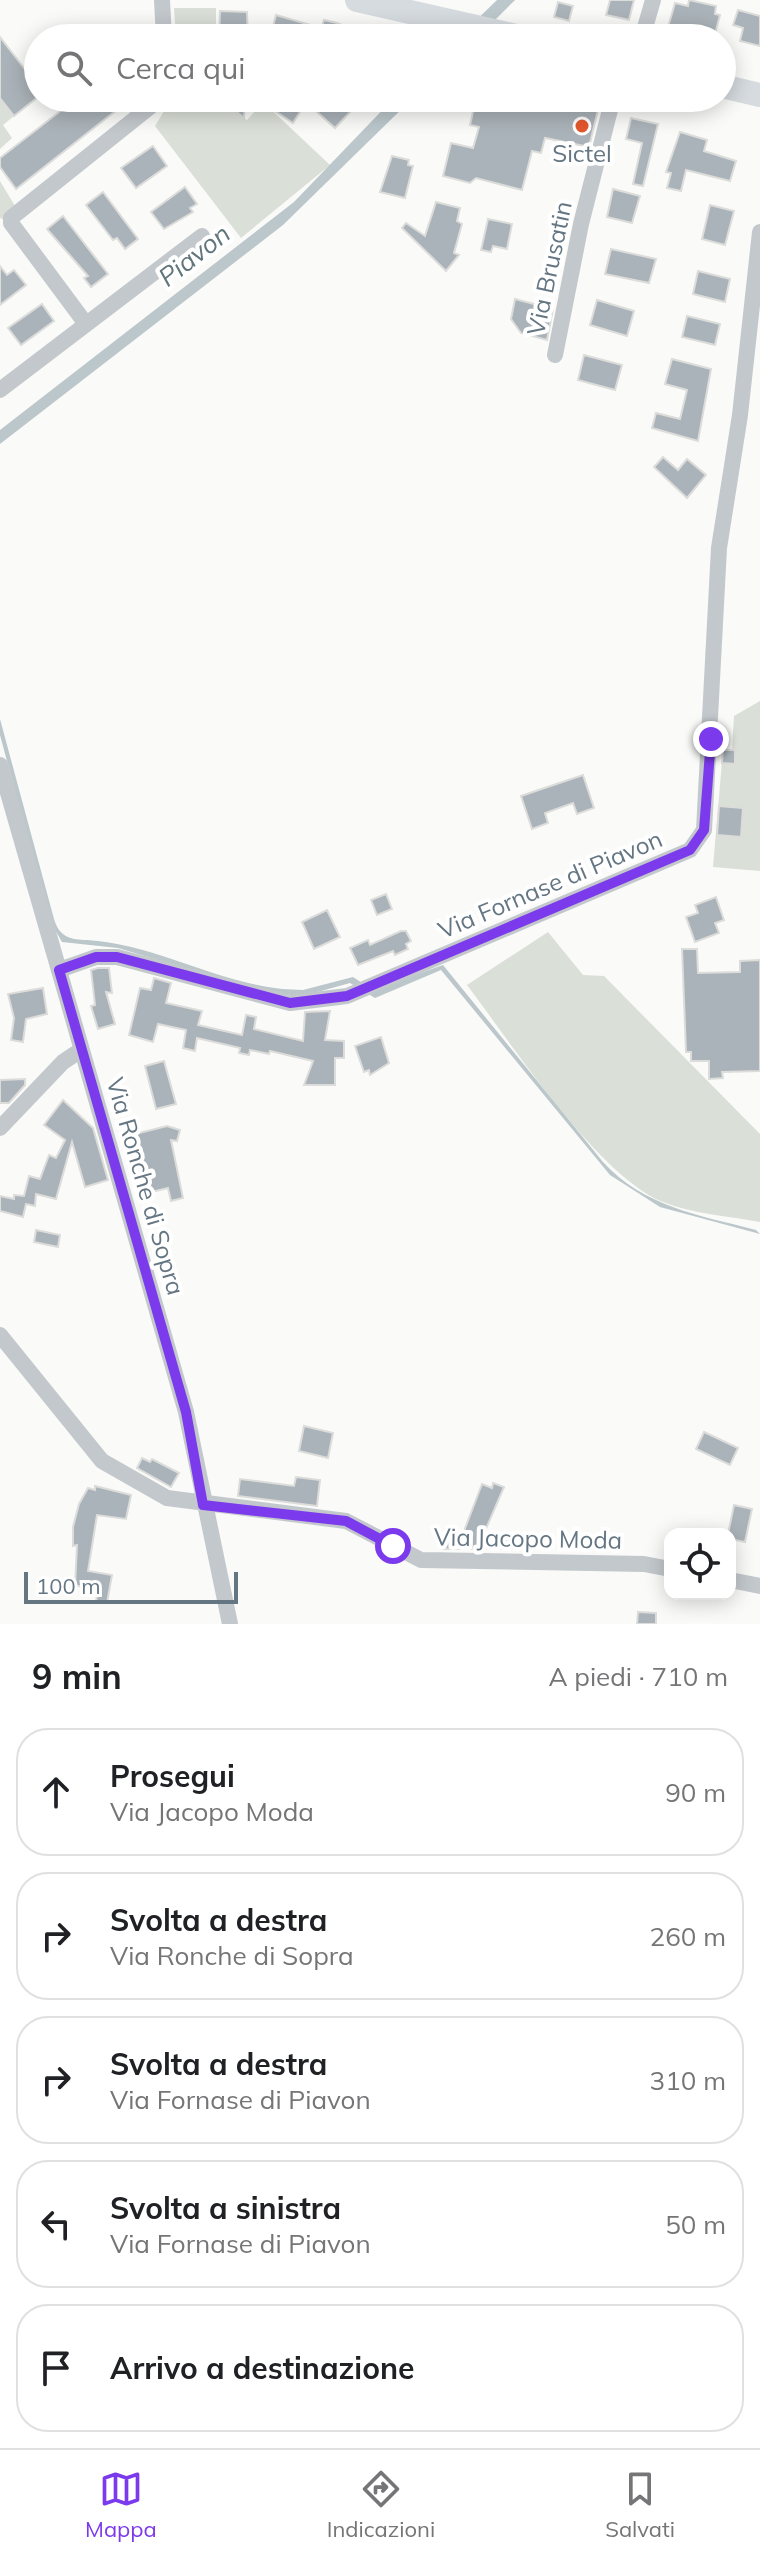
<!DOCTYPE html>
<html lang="it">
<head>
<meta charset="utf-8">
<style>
  body { margin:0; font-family:Mulish,sans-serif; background:#f2f2f2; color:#202124 }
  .controls { position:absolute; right:24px; bottom:24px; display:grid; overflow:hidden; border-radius:16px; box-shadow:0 4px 20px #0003 }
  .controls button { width:72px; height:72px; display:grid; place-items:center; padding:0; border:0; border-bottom:2px solid #e0e0e0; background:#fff; color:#202124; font:40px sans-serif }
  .scale { position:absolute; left:24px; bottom:20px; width:214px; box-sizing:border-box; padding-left:8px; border:4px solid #657683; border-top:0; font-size:22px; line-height:28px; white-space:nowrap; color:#657683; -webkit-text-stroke:6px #fff; paint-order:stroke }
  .stop { position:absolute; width:24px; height:24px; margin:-18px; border:6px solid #7c3aed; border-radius:50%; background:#fff }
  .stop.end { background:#7c3aed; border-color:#fff; box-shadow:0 2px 8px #0008 }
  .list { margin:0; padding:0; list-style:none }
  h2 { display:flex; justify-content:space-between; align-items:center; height:104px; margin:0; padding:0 32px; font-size:34px }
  h2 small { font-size:26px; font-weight:400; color:#757577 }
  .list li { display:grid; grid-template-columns:52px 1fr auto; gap:24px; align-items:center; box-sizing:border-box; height:128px; margin:0 16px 16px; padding:0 16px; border:2px solid #e0e0e0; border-radius:32px }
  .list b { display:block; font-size:30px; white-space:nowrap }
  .list p { margin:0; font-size:26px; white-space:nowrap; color:#757577 }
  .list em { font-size:26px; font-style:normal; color:#757577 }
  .icon { flex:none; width:44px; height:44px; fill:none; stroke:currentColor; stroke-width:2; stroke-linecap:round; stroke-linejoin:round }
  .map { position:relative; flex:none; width:760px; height:1624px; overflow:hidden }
  .search { position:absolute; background:#fff; box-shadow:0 4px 20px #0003; left:24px; right:24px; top:24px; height:88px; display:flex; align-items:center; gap:20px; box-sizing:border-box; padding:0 28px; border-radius:44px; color:#757577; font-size:30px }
  .sheet { height:824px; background:#fff }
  nav { display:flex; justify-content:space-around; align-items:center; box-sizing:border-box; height:112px; border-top:2px solid #e0e0e0; background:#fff; font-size:22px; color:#757577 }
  nav a { display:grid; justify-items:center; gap:4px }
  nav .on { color:#7c3aed }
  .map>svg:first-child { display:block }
</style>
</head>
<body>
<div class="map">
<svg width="760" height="1624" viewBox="0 0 760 1624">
  <rect width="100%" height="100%" fill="#fafaf8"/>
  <!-- green -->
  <g fill="#dadfd7">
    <polygon points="174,8 216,8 216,38 176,38"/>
    <polygon points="0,98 14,116 3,125 12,138 0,149"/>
    <polygon points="172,98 239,98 231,107 247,120 263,102 330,165 241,238 155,126"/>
    <polygon points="0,181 18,211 11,223 0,218"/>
    <polygon points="760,701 760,871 713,867 723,750 732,750 734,716"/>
    <path d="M548 932 583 975 604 976 760 1134V1222C729 1216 692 1214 663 1202 597 1175 512 1044 467 985Z"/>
  </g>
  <!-- water -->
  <g fill="#bbc7cb">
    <polygon points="497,0 515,0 477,38 458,38"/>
    <polygon points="394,98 413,98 283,225 0,444 0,430 294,202"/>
    <path d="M0 719 54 919C59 937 71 940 87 940 155 944 215 982 282 989L303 990 353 977 373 990 443 965 603 1162C644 1207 699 1215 756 1230L760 1234 660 1207 610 1175 441 970 375 998 350 983 303 996 268 993 118 948 62 942 50 921 0 735Z"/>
  </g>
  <!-- building -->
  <g fill="#aab3b9" stroke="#dcdcda" stroke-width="2">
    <polygon points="610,0 634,0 629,20 606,15"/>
    <polygon points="689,0 716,6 715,14 720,15 714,38 668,27 675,3 688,6"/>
    <polygon points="558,2 573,6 569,21 554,17"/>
    <polygon points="738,10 760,16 760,46 740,41 743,28 733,25"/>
    <polygon points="220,11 247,12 248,38 219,38"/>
    <polygon points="276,15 321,28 324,20 337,23 374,38 270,38"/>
    <polygon points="0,37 38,86 38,97 14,116 0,98"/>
    <polygon points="77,98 132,98 16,189 0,167 0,158"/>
    <polygon points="239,98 245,98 244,118 231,107"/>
    <polygon points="284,98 334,98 350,112 335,128 306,102 293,123 275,111"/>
    <polygon points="476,98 543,98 598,110 589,147 545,138 541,153 532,151 522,190 476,178 470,183 443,176 451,143 473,148 479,127 470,125"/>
    <polygon points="631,118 658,124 643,186 633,184 642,143 626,139"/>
    <polygon points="680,132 707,140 704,151 736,161 730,181 686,170 681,191 667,188 671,173 666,172"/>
    <polygon points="153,146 167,166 136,188 121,168"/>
    <polygon points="392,156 409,160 408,165 413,166 405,198 380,192"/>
    <polygon points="185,187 197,204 190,208 193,212 164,229 151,212"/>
    <polygon points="613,189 640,196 632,223 607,217"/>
    <polygon points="103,192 138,239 125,249 117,238 113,240 86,205"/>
    <polygon points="436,202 460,208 457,221 462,224 454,253 459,255 446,271 402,228 406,223 425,236"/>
    <polygon points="710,205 734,211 725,245 702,239"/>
    <polygon points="63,216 108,274 91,287 84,278 88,276 47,229"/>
    <polygon points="488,219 512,224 507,249 493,246 491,252 481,250"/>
    <polygon points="611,249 656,259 649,283 605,274"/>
    <polygon points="0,266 7,275 14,270 26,285 0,305"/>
    <polygon points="698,271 730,279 725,302 693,294"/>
    <polygon points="515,299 553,309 547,340 521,333 511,319"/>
    <polygon points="597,300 634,311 627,336 590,325"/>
    <polygon points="42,304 54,321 21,345 8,328"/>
    <polygon points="687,316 720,324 715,345 682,337"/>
    <polygon points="584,355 622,365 615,390 578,380"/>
    <polygon points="672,359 711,369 698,441 652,428 656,413 680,419 687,390 665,384"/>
    <polygon points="663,457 678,470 687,459 706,475 687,498 654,467"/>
    <polygon points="723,750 735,750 735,764 722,763"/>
    <polygon points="583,775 594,808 577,814 573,803 545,813 548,823 532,829 521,796"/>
    <polygon points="719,806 743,808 741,837 717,835"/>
    <polygon points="386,894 392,909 377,915 371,900"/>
    <polygon points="716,897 724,920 715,923 719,933 695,942 686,917 698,913 695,905"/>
    <polygon points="327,910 340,937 314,949 302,922"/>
    <polygon points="401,931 406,931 411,941 406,944 408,949 395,955 393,951 358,965 350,948 368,940 370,945"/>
    <polygon points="682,949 697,949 698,973 740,972 740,961 760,960 760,1071 722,1072 723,1078 709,1079 709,1061 691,1061 691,1052 686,1052"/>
    <polygon points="98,968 109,968 112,993 106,992 115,1024 98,1029 91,1006 95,1005 91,970"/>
    <polygon points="154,978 171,983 166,1003 202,1011 198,1025 242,1035 246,1015 256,1017 254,1029 303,1041 305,1012 330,1011 325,1040 344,1041 344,1058 335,1058 335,1085 304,1085 313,1061 270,1051 269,1054 250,1050 249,1055 239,1053 240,1048 197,1038 195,1051 183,1048 186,1030 158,1024 153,1042 129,1035 140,988 151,990"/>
    <polygon points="43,988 47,1014 26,1019 23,1042 11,1040 14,1018 8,994"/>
    <polygon points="381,1037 389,1063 370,1075 369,1070 364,1072 355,1046"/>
    <polygon points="164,1061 176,1104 156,1109 145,1066"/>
    <polygon points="25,1079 25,1085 9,1103 0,1103 0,1080"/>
    <polygon points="63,1100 93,1128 108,1180 85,1187 72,1142 56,1199 36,1194 35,1206 26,1204 23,1217 0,1211 0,1196 14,1199 14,1195 24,1196 29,1176 40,1179 49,1155 56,1158 65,1140 44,1125"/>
    <polygon points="167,1126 180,1130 177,1141 171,1140 183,1198 171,1201 168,1188 143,1194 131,1135"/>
    <polygon points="36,1230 60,1235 58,1247 34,1242"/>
    <polygon points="304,1426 333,1433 328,1458 299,1451"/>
    <polygon points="704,1432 738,1448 730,1465 696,1449"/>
    <polygon points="142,1458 150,1462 152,1459 179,1473 171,1487 137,1468"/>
    <polygon points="296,1477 320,1480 317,1506 238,1496 240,1479 294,1486"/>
    <polygon points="493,1483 504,1487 482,1538 532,1535 533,1549 443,1549 442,1541 461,1539 482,1484 492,1488"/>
    <polygon points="95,1486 131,1495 126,1519 97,1515 88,1571 112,1575 107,1603 96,1601 99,1586 75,1586 77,1545 73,1546 73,1527 79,1504 88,1488 95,1490"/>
    <polygon points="734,1505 752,1509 745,1542 730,1539 728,1534"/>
    <polygon points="638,1612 656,1613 656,1624 637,1624"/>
  </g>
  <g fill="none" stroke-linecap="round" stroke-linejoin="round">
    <!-- street -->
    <g stroke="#c3c8cc" stroke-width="16">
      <polyline points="162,0 164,38"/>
      <polyline points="642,38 653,0"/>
      <polyline points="86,324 11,223 11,218 161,98"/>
      <polyline points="555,355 581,224 613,98"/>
      <polyline points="0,390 202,236"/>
      <polyline points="0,765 186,1412 230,1624"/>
      <polyline points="59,970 96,957 117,957 290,1003 347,996 690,850 704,830 719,548 740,415 760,232"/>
      <polyline points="0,1128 63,1062 81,1050"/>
      <polyline points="0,1335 102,1461 167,1498 346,1521 421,1560 644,1564 670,1569"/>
      <polyline points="730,1580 760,1586"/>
    </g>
    <!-- secondary -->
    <g stroke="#d6dbdf" stroke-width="24">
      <polyline points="357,0 525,38"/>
      <polyline points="722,86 760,95"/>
    </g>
  </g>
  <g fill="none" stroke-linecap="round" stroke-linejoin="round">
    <!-- route -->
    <polyline stroke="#7c3aed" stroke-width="10" points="393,1546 346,1521 203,1505 186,1412 59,970 96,957 117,957 290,1003 347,996 690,850 704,830 711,739"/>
  </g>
  <!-- markers -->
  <circle fill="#e4572e" stroke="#fff" stroke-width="3" cx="582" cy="126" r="8"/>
  <g text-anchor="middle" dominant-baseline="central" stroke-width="8" stroke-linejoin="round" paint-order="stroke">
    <!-- poi labels -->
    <g font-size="24" fill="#657683" stroke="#fff">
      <text x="582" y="153">Sictel</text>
    </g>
    <!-- street labels -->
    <g font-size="24" fill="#657683" stroke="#fff">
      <text transform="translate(549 268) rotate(-78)">Via Brusatin</text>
      <text transform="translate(550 884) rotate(-23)">Via Fornase di Piavon</text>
      <text transform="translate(146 1186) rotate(74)">Via Ronche di Sopra</text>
      <text transform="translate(528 1538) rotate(1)">Via Jacopo Moda</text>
    </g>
    <!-- water labels -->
    <g font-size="26" font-style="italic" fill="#60757c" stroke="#fff">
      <text transform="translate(194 255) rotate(-38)">Piavon</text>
    </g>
  </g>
</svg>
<div class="controls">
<button><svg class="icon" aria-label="locate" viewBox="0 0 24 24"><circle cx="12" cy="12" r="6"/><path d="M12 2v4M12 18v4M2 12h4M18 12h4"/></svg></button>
</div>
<div class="scale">100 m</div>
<div class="stop" style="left:393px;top:1546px"></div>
<div class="stop end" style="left:711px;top:739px"></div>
<div class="search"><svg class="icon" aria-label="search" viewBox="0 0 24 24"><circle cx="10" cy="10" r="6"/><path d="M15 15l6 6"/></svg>Cerca qui</div>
</div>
<section class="sheet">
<h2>9 min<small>A piedi · 710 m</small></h2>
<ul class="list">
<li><svg class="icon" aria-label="ahead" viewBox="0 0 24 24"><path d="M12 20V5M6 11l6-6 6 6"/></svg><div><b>Prosegui</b><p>Via Jacopo Moda</p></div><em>90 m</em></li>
<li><svg class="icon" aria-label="right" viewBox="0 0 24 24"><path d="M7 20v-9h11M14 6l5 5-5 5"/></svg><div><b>Svolta a destra</b><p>Via Ronche di Sopra</p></div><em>260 m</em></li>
<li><svg class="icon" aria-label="right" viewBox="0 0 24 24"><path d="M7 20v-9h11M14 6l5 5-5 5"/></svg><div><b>Svolta a destra</b><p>Via Fornase di Piavon</p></div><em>310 m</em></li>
<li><svg class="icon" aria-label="left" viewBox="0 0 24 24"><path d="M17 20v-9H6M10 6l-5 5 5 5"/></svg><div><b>Svolta a sinistra</b><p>Via Fornase di Piavon</p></div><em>50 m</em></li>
<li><svg class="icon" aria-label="arrive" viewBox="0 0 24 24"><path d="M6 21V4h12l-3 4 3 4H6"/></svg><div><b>Arrivo a destinazione</b></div></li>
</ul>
</section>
<nav>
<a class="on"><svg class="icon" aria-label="map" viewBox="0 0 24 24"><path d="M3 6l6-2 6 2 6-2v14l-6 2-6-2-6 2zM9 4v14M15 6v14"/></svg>Mappa</a>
<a><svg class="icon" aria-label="directions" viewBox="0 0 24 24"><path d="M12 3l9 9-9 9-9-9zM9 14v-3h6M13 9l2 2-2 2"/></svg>Indicazioni</a>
<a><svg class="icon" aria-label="saved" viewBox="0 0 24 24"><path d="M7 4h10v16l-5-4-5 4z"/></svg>Salvati</a>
</nav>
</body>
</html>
